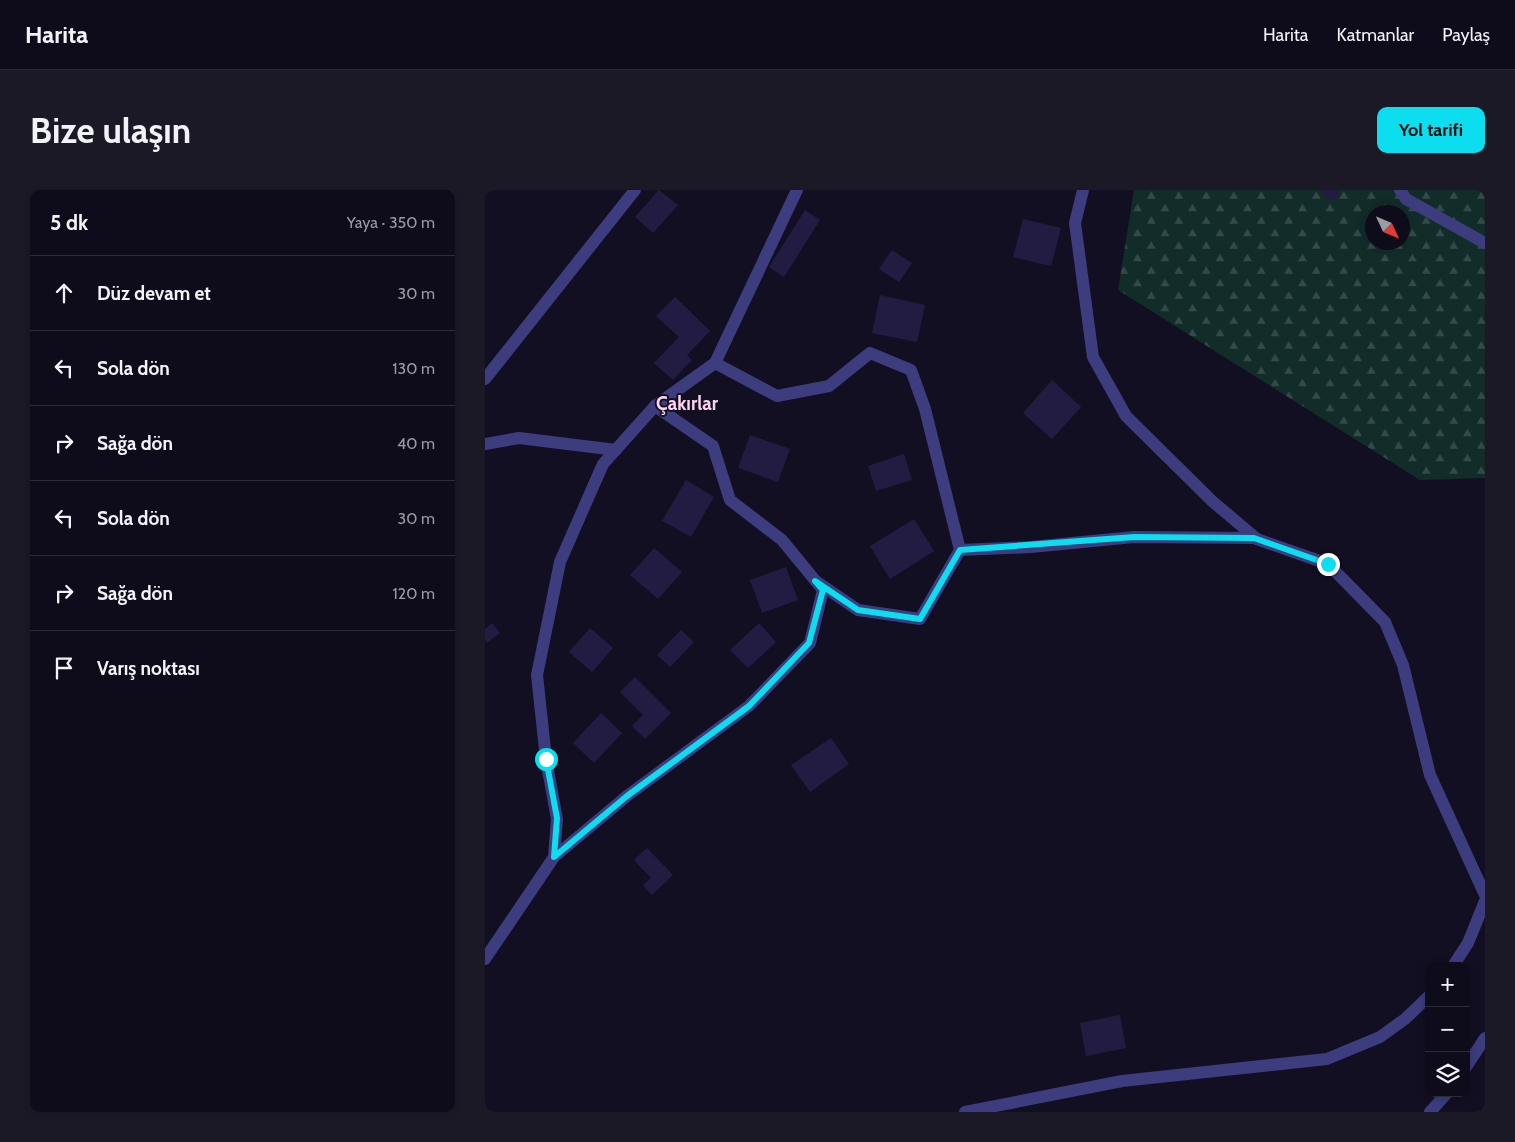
<!DOCTYPE html>
<html lang="tr">
<head>
<meta charset="utf-8">
<style>
  body { margin:0; font-family:Cabin,sans-serif; background:#1c1927; color:#f1f3f6 }
  .controls { position:absolute; right:15px; bottom:15px; display:grid; overflow:hidden; border-radius:10px; box-shadow:0 2px 8px #0003 }
  .controls button { width:45px; height:45px; display:grid; place-items:center; padding:0; border:0; border-bottom:1px solid #2e2b39; background:#0e0b1a; color:#f1f3f6; font:25px sans-serif }
  .compass { position:absolute; left:880px; top:15px; width:45px; height:45px; border-radius:50%; background:#0e0b1a; box-shadow:0 2px 8px #0003; rotate:134deg }
  .stop { position:absolute; width:15px; height:15px; margin:-11px; border:4px solid #0cddef; border-radius:50%; background:#fff }
  .stop.end { background:#0cddef; border-color:#fff; box-shadow:0 1px 5px #0008 }
  .list { margin:0; padding:0; list-style:none }
  h2 { display:flex; justify-content:space-between; align-items:center; height:65px; margin:0; padding:0 20px; font-size:21px }
  h2 small { font-size:16px; font-weight:400; color:#9b9ba2 }
  .list li { display:grid; grid-template-columns:32px 1fr auto; gap:15px; align-items:center; box-sizing:border-box; height:75px; padding:0 20px; border-top:1px solid #2e2b39 }
  .list b { display:block; font-size:19px; white-space:nowrap }
  .list em { font-size:16px; font-style:normal; color:#9b9ba2 }
  .icon { flex:none; width:28px; height:28px; fill:none; stroke:currentColor; stroke-width:2; stroke-linecap:round; stroke-linejoin:round }
  .map { position:relative; flex:none; width:1000px; height:922px; overflow:hidden; border-radius:10px }
  header { display:flex; align-items:center; gap:30px; box-sizing:border-box; height:70px; padding:0 25px; background:#0e0b1a; border-bottom:1px solid #2e2b39 }
  header strong { font-size:24px }
  nav { display:flex; gap:28px; margin-inline-start:auto; font-size:18px }
  .intro { display:flex; align-items:center; justify-content:space-between; box-sizing:border-box; height:120px; padding:0 30px }
  h1 { margin:0; font-size:35px }
  .button { padding:12px 22px; border-radius:10px; background:#0cddef; color:#111; font-size:18px; font-weight:700 }
  main { display:flex; gap:30px; padding:0 30px }
  aside { flex:1; background:#0e0b1a; border-radius:10px; box-shadow:0 2px 8px #0003 }
  .map>svg:first-child { display:block }
</style>
</head>
<body>
<header>
<strong>Harita</strong>
<nav><a>Harita</a><a>Katmanlar</a><a>Paylaş</a></nav>
</header>
<div class="intro"><h1>Bize ulaşın</h1><a class="button">Yol tarifi</a></div>
<main>
<aside>
<h2>5 dk<small>Yaya · 350 m</small></h2>
<ul class="list">
<li><svg class="icon" aria-label="ahead" viewBox="0 0 24 24"><path d="M12 20V5M6 11l6-6 6 6"/></svg><div><b>Düz devam et</b></div><em>30 m</em></li>
<li><svg class="icon" aria-label="left" viewBox="0 0 24 24"><path d="M17 20v-9H6M10 6l-5 5 5 5"/></svg><div><b>Sola dön</b></div><em>130 m</em></li>
<li><svg class="icon" aria-label="right" viewBox="0 0 24 24"><path d="M7 20v-9h11M14 6l5 5-5 5"/></svg><div><b>Sağa dön</b></div><em>40 m</em></li>
<li><svg class="icon" aria-label="left" viewBox="0 0 24 24"><path d="M17 20v-9H6M10 6l-5 5 5 5"/></svg><div><b>Sola dön</b></div><em>30 m</em></li>
<li><svg class="icon" aria-label="right" viewBox="0 0 24 24"><path d="M7 20v-9h11M14 6l5 5-5 5"/></svg><div><b>Sağa dön</b></div><em>120 m</em></li>
<li><svg class="icon" aria-label="arrive" viewBox="0 0 24 24"><path d="M6 21V4h12l-3 4 3 4H6"/></svg><div><b>Varış noktası</b></div></li>
</ul>
</aside>
<div class="map">
<svg width="1000" height="922" viewBox="0 0 1000 922">
  <defs>
    <pattern id="forest-firs" width="22" height="20" patternUnits="userSpaceOnUse" patternTransform="scale(1.25)"><rect width="22" height="20" fill="#122c2a"/><path d="M5 1l3.5 6h-7zM16 11l3.5 6h-7z" fill="#344a4a"/></pattern>
  </defs>
  <rect width="100%" height="100%" fill="#120f22"/>
  <!-- forest -->
  <path fill="url(#forest-firs)" fill-rule="evenodd" d="M649 0H1000V288L935 290 633 100ZM888 22H918V52H888Z"/>
  <!-- building -->
  <g fill="#231c42">
    <polygon points="174,0 193,15 168,43 150,27"/>
    <polygon points="835,0 852,0 855,3 845,11"/>
    <polygon points="320,20 335,30 299,87 284,77"/>
    <polygon points="538,29 576,38 566,76 528,67"/>
    <polygon points="407,60 427,73 414,92 394,79"/>
    <polygon points="395,105 440,115 432,152 387,143"/>
    <polygon points="190,107 225,141 202,165 207,170 188,190 169,173 194,147 171,126"/>
    <polygon points="567,190 596,217 567,249 538,223"/>
    <polygon points="265,245 305,259 293,292 253,278"/>
    <polygon points="419,264 427,290 391,301 383,276"/>
    <polygon points="201,290 229,307 206,347 177,331"/>
    <polygon points="429,329 449,361 405,389 385,356"/>
    <polygon points="169,358 197,382 173,409 145,385"/>
    <polygon points="301,377 313,410 277,423 265,390"/>
    <polygon points="7,433 15,443 2,453 0,450 0,439"/>
    <polygon points="274,433 291,452 263,478 245,460"/>
    <polygon points="105,438 128,458 107,482 84,462"/>
    <polygon points="196,440 209,452 185,477 172,465"/>
    <polygon points="150,487 186,523 160,549 147,536 158,525 135,502"/>
    <polygon points="116,523 137,543 109,573 88,553"/>
    <polygon points="346,548 364,574 325,602 306,575"/>
    <polygon points="162,658 188,685 167,705 158,695 166,688 149,670"/>
    <polygon points="635,825 641,858 601,866 595,833"/>
  </g>
  <g fill="none" stroke-linecap="round" stroke-linejoin="round">
    <!-- minor -->
    <g stroke="#3d3c7f" stroke-width="12">
      <polyline points="598,0 590,33 608,167 641,226 727,311 772,349"/>
      <polyline points="915,0 921,9 1000,53"/>
      <polyline points="230,173 292,206 344,196 385,163 426,180 440,219 475,360 435,429 373,420 332,392"/>
      <polyline points="0,189 150,0"/>
      <polyline points="0,254 34,248 131,260"/>
      <polyline points="475,360 546,357 649,347 769,348 843,374 900,432 918,475 945,585 1000,705"/>
      <polyline points="69,667 72,629 61,569 52,485 75,372 118,274 170,216 230,173 312,0"/>
      <polyline points="69,667 142,606 264,516 325,453 338,400 297,350 245,310 228,256 170,216"/>
      <polyline points="968,776 983,753 1000,711"/>
      <polyline points="981,877 1000,848"/>
      <polyline points="480,922 637,891 842,869 895,847 920,829 944,806"/>
      <polyline points="945,922 962,903"/>
    </g>
    <!-- tertiary -->
    <polyline stroke="#3d3c7f" stroke-width="12" points="0,769 69,667"/>
  </g>
  <g fill="none" stroke-linecap="round" stroke-linejoin="round">
    <!-- route -->
    <polyline stroke="#0cddef" stroke-width="6" points="61,569 72,628 69,667 142,606 264,516 324,453 338,400 330,391 373,420 435,429 475,360 649,347 769,348 843,374"/>
  </g>
  <g text-anchor="middle" dominant-baseline="central" stroke-width="4" stroke-linejoin="round" paint-order="stroke">
    <!-- quarter labels -->
    <g font-size="19" font-weight="bold" fill="#fdd4ef" stroke="#120f22">
      <text x="202" y="213">Çakırlar</text>
    </g>
  </g>
</svg>
<div class="controls">
<button>+</button>
<button>−</button>
<button><svg class="icon" aria-label="layers" viewBox="0 0 24 24"><path d="M12 4l9 5-9 5-9-5zM3 14l9 5 9-5"/></svg></button>
</div>
<svg class="compass" viewBox="-18 -18 36 36"><path d="M0-13l5 13h-10z" fill="#e53935"/><path d="M0 13l5-13h-10z" fill="#9b9ba2"/></svg>
<div class="stop" style="left:61px;top:569px"></div>
<div class="stop end" style="left:843px;top:374px"></div>
</div>
</main>
</body>
</html>
